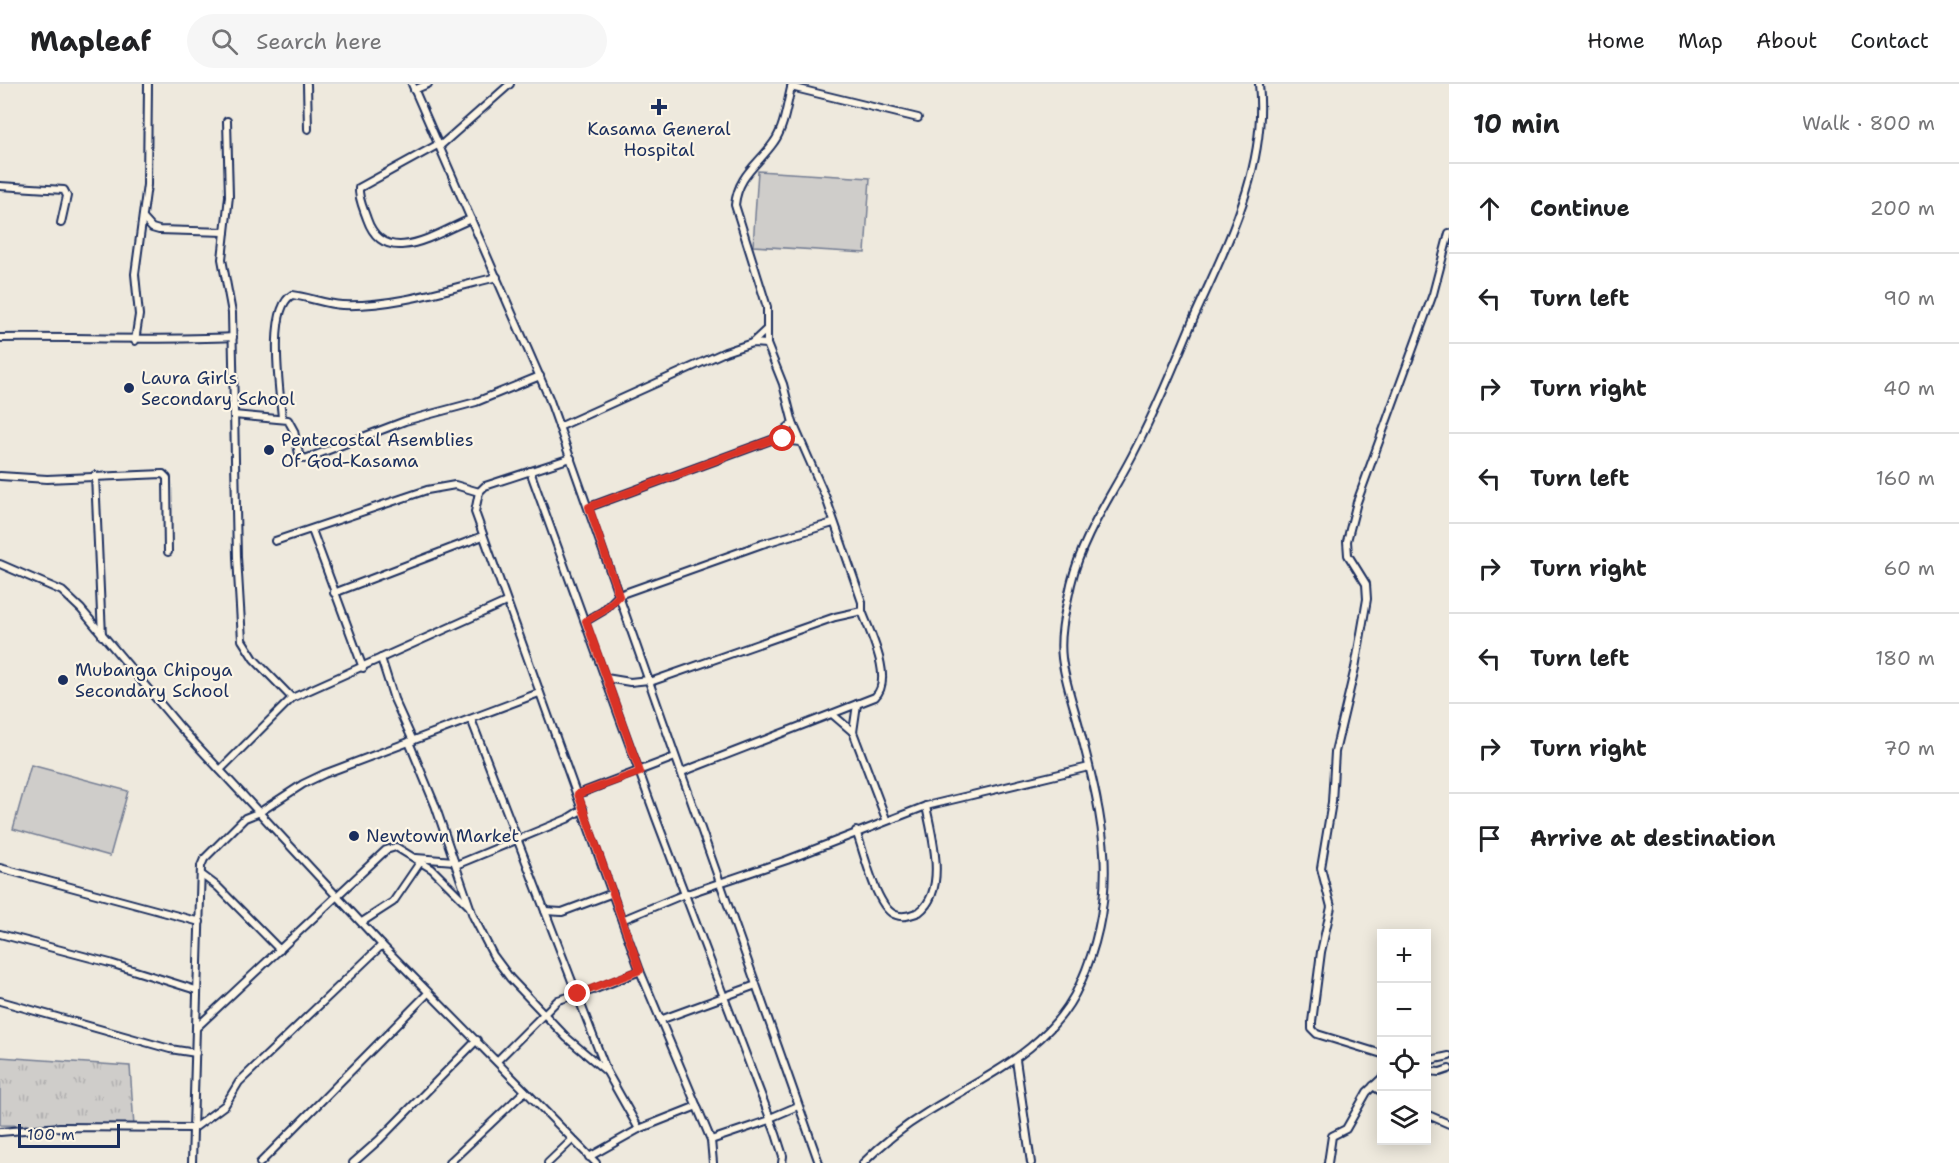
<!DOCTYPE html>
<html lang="en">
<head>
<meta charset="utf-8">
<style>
  body { margin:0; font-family:"Shantell Sans",sans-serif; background:#f6f6f6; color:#202124 }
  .controls { position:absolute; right:18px; bottom:18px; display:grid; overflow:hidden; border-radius:0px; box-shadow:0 3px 15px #0003 }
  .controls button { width:54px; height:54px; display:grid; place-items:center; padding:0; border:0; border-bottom:2px solid #e0e0e0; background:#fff; color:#202124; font:30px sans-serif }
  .scale { position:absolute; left:18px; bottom:15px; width:102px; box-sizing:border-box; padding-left:6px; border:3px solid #1b2f5e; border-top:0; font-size:16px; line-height:21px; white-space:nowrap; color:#1b2f5e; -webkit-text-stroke:4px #fcf5e5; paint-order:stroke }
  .stop { position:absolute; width:18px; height:18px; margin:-14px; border:4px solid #d93025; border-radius:50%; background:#fff }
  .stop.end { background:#d93025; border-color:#fff; box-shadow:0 2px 6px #0008 }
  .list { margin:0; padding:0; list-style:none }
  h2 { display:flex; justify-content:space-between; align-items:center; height:78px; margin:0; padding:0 24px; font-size:26px }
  h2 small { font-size:20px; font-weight:400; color:#757577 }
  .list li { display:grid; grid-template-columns:39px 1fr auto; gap:18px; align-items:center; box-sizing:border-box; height:90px; padding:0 24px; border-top:2px solid #e0e0e0 }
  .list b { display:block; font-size:22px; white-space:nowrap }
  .list em { font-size:20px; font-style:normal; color:#757577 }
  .icon { flex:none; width:33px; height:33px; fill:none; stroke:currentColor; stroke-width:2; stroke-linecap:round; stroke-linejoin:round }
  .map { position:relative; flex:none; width:1449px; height:1079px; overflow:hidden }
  header { display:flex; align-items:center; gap:36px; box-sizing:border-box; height:84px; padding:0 30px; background:#fff; border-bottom:2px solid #e0e0e0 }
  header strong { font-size:28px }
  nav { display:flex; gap:33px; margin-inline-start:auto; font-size:21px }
  .search { width:420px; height:54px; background:#f6f6f6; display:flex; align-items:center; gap:15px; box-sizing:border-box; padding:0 21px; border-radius:33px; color:#757577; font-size:22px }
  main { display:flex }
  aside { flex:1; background:#fff }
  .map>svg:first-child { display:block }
</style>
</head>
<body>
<header>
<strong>Mapleaf</strong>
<div class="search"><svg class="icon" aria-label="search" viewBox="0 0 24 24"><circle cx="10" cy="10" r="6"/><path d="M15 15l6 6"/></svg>Search here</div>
<nav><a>Home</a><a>Map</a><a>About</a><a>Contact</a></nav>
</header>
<main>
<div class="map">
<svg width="1449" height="1079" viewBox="0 0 1449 1079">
  <defs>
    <pattern id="park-tufts" width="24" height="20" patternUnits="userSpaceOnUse" patternTransform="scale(1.5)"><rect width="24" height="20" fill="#cfcdca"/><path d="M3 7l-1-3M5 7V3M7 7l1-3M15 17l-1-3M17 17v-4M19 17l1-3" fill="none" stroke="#b1b0b0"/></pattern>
  </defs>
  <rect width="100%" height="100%" fill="#eee9dd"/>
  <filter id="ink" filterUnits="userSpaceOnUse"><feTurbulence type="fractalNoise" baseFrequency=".0167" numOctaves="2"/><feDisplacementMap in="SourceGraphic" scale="12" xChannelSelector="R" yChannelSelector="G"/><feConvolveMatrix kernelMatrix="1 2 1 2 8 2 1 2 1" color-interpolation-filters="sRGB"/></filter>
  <g filter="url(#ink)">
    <!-- park -->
    <polygon fill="url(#park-tufts)" stroke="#757e94" stroke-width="1.5" points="0,973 130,982 134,1043 0,1041"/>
    <!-- pitch -->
    <g fill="#cfcdca" stroke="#757e94" stroke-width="1.5">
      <polygon points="758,87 870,94 865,169 753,162"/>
      <polygon points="31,681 128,707 110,772 13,745"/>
    </g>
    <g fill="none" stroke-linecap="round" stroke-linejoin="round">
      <defs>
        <g id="minor">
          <polyline points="307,0 308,45"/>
          <polyline points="412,0 549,314 819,1079"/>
          <path d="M792 0C787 18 785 43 774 58 758 81 738 91 735 121L767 223V260L783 300 793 339 826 414 862 518V527"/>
          <polyline points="791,3 918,34"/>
          <polyline points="414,6 428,0"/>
          <polyline points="227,37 229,112 222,175 232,229 237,473 242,556 254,575 292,614"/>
          <path d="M439 60 359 104C358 114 364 126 367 135 385 187 440 147 471 135"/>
          <polyline points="440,62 510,0"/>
          <polyline points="0,102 64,106 67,112 61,139"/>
          <polyline points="143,134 152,144 159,146 225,148"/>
          <path d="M0 254C78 253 155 257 233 253"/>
          <polyline points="135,257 139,231 135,190 147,101 148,0"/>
          <polyline points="752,259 766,246"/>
          <polyline points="234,331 288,336 294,347 299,370 305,375 405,337 476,318 540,292"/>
          <path d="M282 334C280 307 267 225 292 211 309 213 325 220 342 221 394 223 447 205 497 193"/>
          <polyline points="559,343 725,268 752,259 767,260"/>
          <polyline points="774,355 793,339"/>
          <polyline points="571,374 485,402 479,408 475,428 640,887 711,1056 713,1079"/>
          <polyline points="530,387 656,734 776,1050 783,1072 782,1079"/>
          <polyline points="95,391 102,552"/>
          <polyline points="0,392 47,395 163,390 167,394 168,468"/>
          <polyline points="589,423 774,355 800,358"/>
          <polyline points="312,446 363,584"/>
          <polyline points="275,457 427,406 455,401 479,408"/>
          <polyline points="0,480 62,507 81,525 180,643 382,861 596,1079"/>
          <polyline points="334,509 483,452"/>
          <polyline points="586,537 603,527 619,511 762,460 833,439"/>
          <polyline points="381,574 394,615 413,657"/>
          <polyline points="606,594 630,598 649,596"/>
          <path d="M650 598 835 533 862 527C870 549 894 595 875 613L682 688"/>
          <polyline points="857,620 853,648 886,735"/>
          <polyline points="832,630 853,648"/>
          <polyline points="471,635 607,988 639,1045"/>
          <polyline points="409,658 435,721 473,832 493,871 510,894 567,954 606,987"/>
          <polyline points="220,686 292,614 506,518"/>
          <polyline points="578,710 675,673"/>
          <path d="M856 747C864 767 876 825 896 831 903 834 911 831 919 828 948 806 932 752 926 722"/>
          <polyline points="416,774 454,777"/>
          <polyline points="456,781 567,735 583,725"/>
          <polyline points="0,784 200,838"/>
          <polyline points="202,791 218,803 280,866"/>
          <polyline points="687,810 787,776 926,722 1089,683"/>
          <polyline points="545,827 562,828 613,809"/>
          <polyline points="622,836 687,809"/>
          <polyline points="362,838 393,818 421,777"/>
          <polyline points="0,850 110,879 196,906"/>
          <polyline points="0,917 170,965 196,969"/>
          <polyline points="660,936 756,901"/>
          <polyline points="196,944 201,782 204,775 245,734 260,728 303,700 324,690 539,609"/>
          <polyline points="1382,970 1317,950 1312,945 1312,938 1321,868 1331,823 1321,784 1332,718 1335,668 1355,584 1367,515 1366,500 1348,471 1347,457 1357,418 1433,210 1449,149"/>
          <polyline points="1016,976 1031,1079"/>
          <polyline points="497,977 558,916 593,906 640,887"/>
          <polyline points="1426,977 1449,972"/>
          <polyline points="1426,987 1440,988 1449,985"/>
          <polyline points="1373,1002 1382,1008"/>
          <polyline points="1426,1030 1449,1040"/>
          <polyline points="770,1034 798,1022"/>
          <polyline points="0,1048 60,1043 194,1044 225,1021 239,998 382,861"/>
          <polyline points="711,1056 770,1036"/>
          <polyline points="589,1073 639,1045 697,1022"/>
          <polyline points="192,1079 196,944 386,766 396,763 432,785 469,822"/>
          <polyline points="260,1079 428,909"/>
          <polyline points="353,1079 379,1056 477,956"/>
          <polyline points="449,1079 525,1007"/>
          <polyline points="548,1079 572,1056"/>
          <path d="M863 1079C882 1060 903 1043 926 1029 983 993 1051 966 1080 900 1121 809 1104 738 1080 646 1074 622 1065 598 1062 574 1059 549 1066 524 1071 500 1082 453 1110 414 1132 372 1155 328 1174 282 1193 236 1226 162 1268 84 1259 0"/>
          <polyline points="1328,1079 1332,1052 1346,1045 1367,1008 1382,994"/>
        </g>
      </defs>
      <!-- minor casing -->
      <use href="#minor" stroke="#1b2f5e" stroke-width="10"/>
      <!-- minor -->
      <use href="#minor" stroke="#fcf5e5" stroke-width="6"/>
    </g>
  </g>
  <g fill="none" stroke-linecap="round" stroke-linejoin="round" filter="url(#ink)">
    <!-- route -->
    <polyline stroke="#d93025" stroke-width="8" points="578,910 640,886 578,710 640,688 586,537 603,527 619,512 589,423 774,355 783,355"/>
  </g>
  <!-- markers -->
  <g fill="#1b2f5e" stroke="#fcf5e5" stroke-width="2">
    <path d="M656 14h6v6h6v6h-6v6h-6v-6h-6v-6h6z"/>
    <circle cx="129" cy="304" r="6"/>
    <circle cx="269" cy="366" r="6"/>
    <circle cx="63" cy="596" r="6"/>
    <circle cx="354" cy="752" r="6"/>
  </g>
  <g text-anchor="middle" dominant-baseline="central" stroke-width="4.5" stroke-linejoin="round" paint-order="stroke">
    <!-- poi labels -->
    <g font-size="18" fill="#1b2f5e" stroke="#fcf5e5" text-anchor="start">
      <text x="659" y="45" text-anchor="middle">Kasama General<tspan x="659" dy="21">Hospital</tspan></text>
      <text x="141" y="294">Laura Girls<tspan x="141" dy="21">Secondary School</tspan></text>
      <text x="281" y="356">Pentecostal Asemblies<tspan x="281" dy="21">Of God-Kasama</tspan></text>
      <text x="75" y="586">Mubanga Chipoya<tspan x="75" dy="21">Secondary School</tspan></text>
      <text x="366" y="752">Newtown Market</text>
    </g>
  </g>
</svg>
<div class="controls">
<button>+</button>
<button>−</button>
<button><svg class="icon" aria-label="locate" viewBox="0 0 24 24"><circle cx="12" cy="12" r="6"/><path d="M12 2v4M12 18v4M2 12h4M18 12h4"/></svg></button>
<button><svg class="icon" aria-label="layers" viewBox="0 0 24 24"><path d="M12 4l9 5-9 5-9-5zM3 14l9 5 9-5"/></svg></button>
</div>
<div class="scale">100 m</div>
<div class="stop" style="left:783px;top:355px"></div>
<div class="stop end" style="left:578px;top:910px"></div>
</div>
<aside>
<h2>10 min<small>Walk · 800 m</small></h2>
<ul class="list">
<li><svg class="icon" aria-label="ahead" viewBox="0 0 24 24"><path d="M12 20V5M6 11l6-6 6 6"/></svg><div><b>Continue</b></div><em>200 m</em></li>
<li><svg class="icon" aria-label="left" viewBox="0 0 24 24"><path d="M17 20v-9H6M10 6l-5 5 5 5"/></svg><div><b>Turn left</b></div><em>90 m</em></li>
<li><svg class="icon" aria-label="right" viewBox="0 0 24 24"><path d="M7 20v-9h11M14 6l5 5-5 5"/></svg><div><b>Turn right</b></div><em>40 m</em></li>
<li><svg class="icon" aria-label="left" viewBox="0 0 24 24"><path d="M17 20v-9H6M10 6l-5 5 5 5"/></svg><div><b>Turn left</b></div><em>160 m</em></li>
<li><svg class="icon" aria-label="right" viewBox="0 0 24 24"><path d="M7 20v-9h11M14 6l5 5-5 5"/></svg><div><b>Turn right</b></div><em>60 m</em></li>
<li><svg class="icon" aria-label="left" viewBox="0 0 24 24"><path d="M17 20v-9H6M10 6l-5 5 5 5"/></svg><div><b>Turn left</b></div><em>180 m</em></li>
<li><svg class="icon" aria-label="right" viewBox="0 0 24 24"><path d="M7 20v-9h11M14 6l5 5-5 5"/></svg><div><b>Turn right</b></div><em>70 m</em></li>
<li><svg class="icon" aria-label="arrive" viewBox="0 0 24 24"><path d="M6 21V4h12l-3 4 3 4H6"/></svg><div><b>Arrive at destination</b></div></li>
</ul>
</aside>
</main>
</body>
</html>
